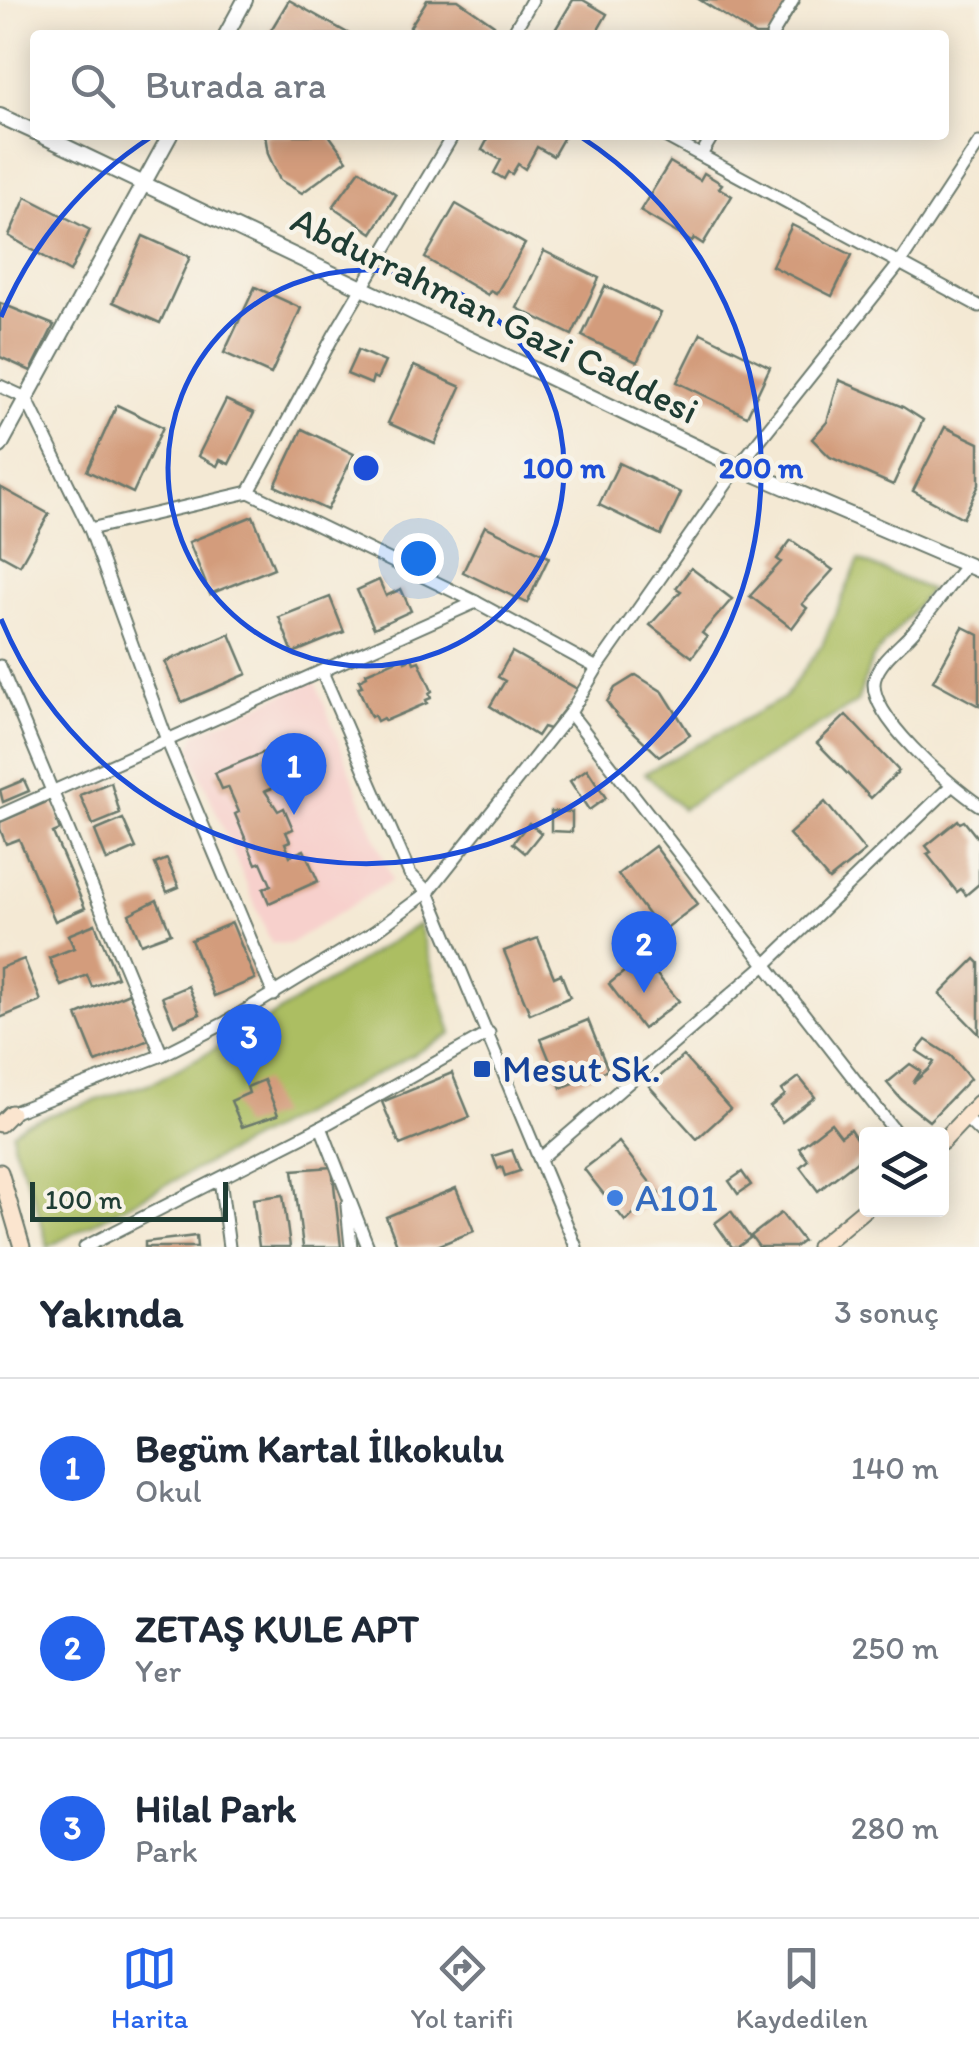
<!DOCTYPE html>
<html lang="tr">
<head>
<meta charset="utf-8">
<style>
  body { margin:0; font-family:Itim,sans-serif; background:#f6f6f7; color:#1f2937 }
  .controls { position:absolute; right:30px; bottom:30px; display:grid; overflow:hidden; border-radius:10px; box-shadow:0 5px 25px #0003 }
  .controls button { width:90px; height:90px; display:grid; place-items:center; padding:0; border:0; border-bottom:2px solid #e0e1e3; background:#fff; color:#1f2937; font:50px sans-serif }
  .scale { position:absolute; left:30px; bottom:25px; width:198px; box-sizing:border-box; padding-left:10px; border:5px solid #1f3d34; border-top:0; font-size:28px; line-height:35px; white-space:nowrap; color:#1f3d34; -webkit-text-stroke:8px #f7f3e8; paint-order:stroke }
  .you { position:absolute; left:418px; top:558px; width:35px; height:35px; margin:-25px; border:8px solid #fff; border-radius:50%; background:#1a73e8; box-shadow:0 0 0 15px #1a73e833 }
  .badge { display:grid; place-items:center; width:65px; height:65px; border-radius:50%; background:#2563eb; color:#fff; font-size:32px; font-weight:700 }
  .pin { position:absolute; translate:-50% -82px; filter:drop-shadow(0 2px 5px #0008) }
  .pin::after { content:''; position:absolute; top:52px; width:35px; height:30px; background:inherit; clip-path:polygon(0 0,100% 0,50% 100%) }
  .list { margin:0; padding:0; list-style:none }
  h2 { display:flex; justify-content:space-between; align-items:center; height:130px; margin:0; padding:0 40px; font-size:42px }
  h2 small { font-size:32px; font-weight:400; color:#747a83 }
  .list li { display:grid; grid-template-columns:65px 1fr auto; gap:30px; align-items:center; box-sizing:border-box; height:180px; padding:0 40px; border-top:2px solid #e0e1e3 }
  .list b { display:block; font-size:38px; white-space:nowrap }
  .list p { margin:0; font-size:32px; white-space:nowrap; color:#747a83 }
  .list em { font-size:32px; font-style:normal; color:#747a83 }
  .icon { flex:none; width:55px; height:55px; fill:none; stroke:currentColor; stroke-width:2; stroke-linecap:round; stroke-linejoin:round }
  .map { position:relative; flex:none; width:979px; height:1247px; overflow:hidden }
  .search { position:absolute; background:#fff; box-shadow:0 5px 25px #0003; left:30px; right:30px; top:30px; height:110px; display:flex; align-items:center; gap:25px; box-sizing:border-box; padding:0 35px; border-radius:10px; color:#747a83; font-size:38px }
  .sheet { height:670px; background:#fff }
  nav { display:flex; justify-content:space-around; align-items:center; box-sizing:border-box; height:140px; border-top:2px solid #e0e1e3; background:#fff; font-size:28px; color:#747a83 }
  nav a { display:grid; justify-items:center; gap:5px }
  nav .on { color:#2563eb }
  .map>svg:first-child { display:block }
</style>
</head>
<body>
<div class="map">
<svg width="979" height="1247" viewBox="0 0 979 1247">
  <rect width="100%" height="100%" fill="#f7f3e8"/>
  <filter id="ink" filterUnits="userSpaceOnUse"><feTurbulence type="fractalNoise" baseFrequency=".01" numOctaves="2"/><feDisplacementMap in="SourceGraphic" scale="20" xChannelSelector="R" yChannelSelector="G"/><feConvolveMatrix kernelMatrix="1 2 1 2 8 2 1 2 1" color-interpolation-filters="sRGB"/></filter>
  <filter id="wash" filterUnits="userSpaceOnUse"><feTurbulence type="fractalNoise" baseFrequency=".0048" numOctaves="4" result="noise"/><feDisplacementMap in="SourceGraphic" scale="40" xChannelSelector="R" yChannelSelector="G"/><feGaussianBlur stdDeviation="2.25" result="paint"/><feColorMatrix in="noise" values="0 0 0 0 0 0 0 0 0 0 0 0 0 0 0 0 0 1.4 0 .05"/><feComposite in="paint" operator="in"/></filter>
  <g filter="url(#wash)">
    <rect width="100%" height="100%" fill="#f4e9d4"/>
    <!-- built -->
    <polygon fill="#f7d0cc" points="315,680 392,880 289,944 271,943 190,750 195,734"/>
    <!-- green -->
    <g fill="#acbe62" stroke="#667e4b" stroke-width="2.5">
      <polygon points="859,560 930,590 872,659 857,702 682,809 645,773 784,698 822,645"/>
      <polygon points="419,924 452,1034 48,1247 34,1197 13,1144 13,1132 25,1123 154,1082 260,1024"/>
    </g>
    <g id="blocks">
      <!-- building -->
      <g fill="#d39c7b">
        <polygon points="289,0 351,35 268,35"/>
        <polygon points="427,0 458,0 494,25 489,35 422,35 410,27"/>
        <polygon points="573,0 583,0 607,14 595,35 552,35"/>
        <polygon points="700,0 794,0 799,3 779,35 755,35"/>
        <polygon points="265,135 329,135 347,160 302,193 280,180 268,154"/>
        <polygon points="490,135 565,135 553,156 537,147 525,169 518,164 512,174 508,172 504,179 494,173 501,160 482,150"/>
        <polygon points="670,162 700,180 704,173 722,184 719,188 732,196 703,244 694,238 692,242 640,211"/>
        <polygon points="360,170 396,195 372,233 333,207"/>
        <polygon points="26,197 90,230 70,272 9,236"/>
        <polygon points="456,204 525,244 496,294 490,291 488,295 425,258"/>
        <polygon points="792,225 852,255 832,296 772,266"/>
        <polygon points="143,236 190,257 160,323 113,302"/>
        <polygon points="544,251 599,278 572,335 517,308"/>
        <polygon points="605,286 661,313 637,362 582,336"/>
        <polygon points="255,287 301,308 271,374 224,353"/>
        <polygon points="0,303 54,325 31,371 0,357"/>
        <polygon points="701,333 770,367 747,416 677,382"/>
        <polygon points="358,350 385,362 377,379 373,377 371,384 347,374"/>
        <polygon points="414,366 461,387 435,444 388,423"/>
        <polygon points="839,380 903,407 923,420 893,485 830,457 812,439 827,422"/>
        <polygon points="226,400 254,413 229,464 220,460 217,466 198,456"/>
        <polygon points="117,405 163,427 133,493 87,471"/>
        <polygon points="945,427 979,443 979,485 963,518 913,491"/>
        <polygon points="302,429 354,454 327,510 275,486"/>
        <polygon points="619,463 681,493 661,535 599,505"/>
        <polygon points="0,487 49,514 20,565 0,554"/>
        <polygon points="253,516 274,568 210,594 189,542"/>
        <polygon points="485,526 549,557 527,603 463,572"/>
        <polygon points="791,540 833,570 802,604 807,608 792,628 750,596 781,562 777,559"/>
        <polygon points="691,568 732,599 702,633 707,637 692,657 650,625 681,591 676,588"/>
        <polygon points="379,580 386,596 401,589 411,611 374,628 357,590"/>
        <polygon points="330,597 344,632 293,653 279,617"/>
        <polygon points="963,627 979,635 979,706 933,681"/>
        <polygon points="230,634 247,674 182,702 165,662"/>
        <polygon points="512,652 579,690 549,729 543,727 537,736 490,706 505,681 498,677"/>
        <polygon points="404,657 405,661 412,658 414,663 419,661 432,691 429,693 431,698 426,700 427,703 385,721 383,718 377,721 374,715 371,717 358,687 362,686 359,680 367,676 366,673"/>
        <polygon points="636,675 663,692 690,735 659,756 617,716 607,702 615,688"/>
        <polygon points="846,715 899,771 871,798 817,743"/>
        <polygon points="267,751 282,784 265,791 278,811 284,808 293,829 286,832 290,841 285,843 290,856 304,850 318,881 269,903 263,889 271,885 261,862 256,864 235,814 239,812 228,787 222,789 215,773"/>
        <polygon points="587,769 606,798 589,810 570,781"/>
        <polygon points="24,780 29,791 3,802 0,790"/>
        <polygon points="111,782 120,814 93,825 80,795"/>
        <polygon points="51,800 60,821 57,822 60,830 53,833 85,908 55,921 19,839 6,844 0,829 0,822"/>
        <polygon points="825,802 865,851 829,880 789,834"/>
        <polygon points="551,811 572,812 572,832 551,831"/>
        <polygon points="123,819 136,848 107,861 95,831"/>
        <polygon points="958,820 960,823 964,821 979,840 979,884 966,895 961,889 957,892 927,854 931,852 926,846"/>
        <polygon points="529,823 541,833 525,853 513,843"/>
        <polygon points="655,846 698,904 661,932 618,874"/>
        <polygon points="167,859 179,887 167,892 155,864"/>
        <polygon points="157,900 171,933 141,944 129,914"/>
        <polygon points="232,923 255,979 214,996 191,940"/>
        <polygon points="95,924 117,977 92,987 87,975 61,986 49,958 74,948 68,935"/>
        <polygon points="538,938 554,977 561,974 570,997 530,1014 504,951"/>
        <polygon points="642,957 679,1001 643,1029 609,984"/>
        <polygon points="24,959 41,1001 0,1018 0,968"/>
        <polygon points="975,959 979,963 979,1034 940,994"/>
        <polygon points="188,986 200,1014 174,1025 162,997"/>
        <polygon points="129,993 149,1040 96,1062 77,1015"/>
        <polygon points="588,1020 608,1070 561,1088 541,1039"/>
        <polygon points="926,1040 951,1056 970,1079 929,1121 901,1099 887,1083 910,1064 921,1071 913,1083 929,1069 934,1062 917,1051"/>
        <polygon points="683,1056 730,1109 697,1139 649,1086"/>
        <polygon points="452,1073 470,1117 400,1145 382,1102"/>
        <polygon points="799,1077 815,1097 782,1122 770,1107 785,1095 782,1090"/>
        <polygon points="264,1080 278,1115 242,1127 231,1101 249,1093 247,1087"/>
        <polygon points="831,1123 841,1136 850,1129 866,1154 818,1191 800,1167 808,1160 799,1148"/>
        <polygon points="619,1142 659,1194 625,1221 584,1169"/>
        <polygon points="512,1150 520,1171 505,1176 502,1167 498,1169 493,1156"/>
        <polygon points="332,1167 341,1247 303,1247 293,1170"/>
        <polygon points="742,1172 751,1185 738,1194 729,1181"/>
        <polygon points="456,1188 474,1231 435,1247 398,1247 386,1217"/>
        <polygon points="283,1195 290,1247 259,1247 253,1199"/>
        <polygon points="731,1211 750,1238 738,1247 732,1247 715,1223"/>
        <polygon points="781,1213 803,1241 795,1247 759,1247 751,1236"/>
        <polygon points="196,1236 197,1247 145,1247 145,1242"/>
      </g>
    </g>
  </g>
  <g filter="url(#ink)">
    <use href="#blocks" fill-opacity="0" stroke="#6a796c" stroke-width="2.5"/>
    <g fill="none" stroke-linecap="round" stroke-linejoin="round">
      <defs>
        <g id="minor">
          <polyline points="512,35 532,0"/>
          <polyline points="772,35 793,0"/>
          <polyline points="663,135 979,306"/>
          <polyline points="701,155 713,135"/>
          <polyline points="0,386 26,398 90,529 167,740 274,995"/>
          <polyline points="249,492 334,335 453,135"/>
          <polyline points="90,529 249,492 476,602 597,668"/>
          <path d="M967 564C949 586 932 609 914 631 901 646 881 659 875 678 864 713 952 787 979 805"/>
          <polyline points="0,666 162,1055"/>
          <polyline points="322,672 410,874 428,892 576,1247"/>
          <polyline points="570,713 897,1134"/>
          <polyline points="0,815 476,602"/>
          <polyline points="11,1113 162,1055 225,1023 374,932 428,892 570,713 597,668 738,467 900,263 979,143"/>
          <polyline points="965,1117 979,1131"/>
          <polyline points="321,1127 368,1247"/>
          <polyline points="541,1158 766,964 951,786"/>
          <polyline points="220,1179 229,1247"/>
          <polyline points="347,1206 351,1247"/>
          <polyline points="85,1247 321,1127 489,1033"/>
        </g>
        <g id="tertiary">
          <polyline points="226,35 245,0"/>
          <polyline points="0,116 35,132"/>
          <polyline points="41,135 738,467 979,570"/>
          <polyline points="0,446 170,135"/>
        </g>
        <g id="secondary">
          <polyline points="0,1124 11,1113"/>
          <polyline points="942,1142 979,1103"/>
          <polyline points="0,1172 22,1247"/>
          <polyline points="819,1247 866,1208"/>
        </g>
      </defs>
      <!-- minor casing -->
      <use href="#minor" stroke="#6a796c" stroke-width="15"/>
      <!-- tertiary casing -->
      <use href="#tertiary" stroke="#6a796c" stroke-width="18"/>
      <!-- secondary casing -->
      <use href="#secondary" stroke="#6a796c" stroke-width="19"/>
      <!-- minor -->
      <use href="#minor" stroke="#fff" stroke-width="11"/>
      <!-- tertiary -->
      <use href="#tertiary" stroke="#fff" stroke-width="14"/>
      <!-- secondary -->
      <use href="#secondary" stroke="#fbe5cf" stroke-width="15"/>
    </g>
  </g>
  <!-- distance rings -->
  <g fill="none" stroke="#1d4ed8" stroke-width="5">
    <circle cx="366" cy="468" r="198"/>
    <path d="M1 317A395 395 0 0 1 151 137M581 137A395 395 0 1 1 1 619"/>
  </g>
  <!-- markers -->
  <rect fill="#1a4fb4" stroke="#f7f3e8" stroke-width="4" x="472" y="1059" width="20" height="20" rx="5"/>
  <circle fill="#3f7fe0" stroke="#f7f3e8" stroke-width="4" cx="615" cy="1198" r="10"/>
  <g text-anchor="middle" dominant-baseline="central" stroke-width="9" stroke-linejoin="round" paint-order="stroke">
    <!-- street labels -->
    <g font-size="38" fill="#1f3d34" stroke="#f7f3e8">
      <text transform="translate(495 315) rotate(26)">Abdurrahman Gazi Caddesi</text>
    </g>
    <!-- transit labels -->
    <g font-size="38" fill="#164399" stroke="#f7f3e8" text-anchor="start">
      <text x="502" y="1069">Mesut Sk.</text>
    </g>
    <!-- shop labels -->
    <g font-size="38" fill="#366cbe" stroke="#f7f3e8" text-anchor="start">
      <text x="635" y="1198">A101</text>
    </g>
  </g>
  <circle cx="366" cy="468" r="15" fill="#1d4ed8" stroke="#f7f3e8" stroke-width="5"/>
  <g font-size="30" text-anchor="middle" font-weight="bold" fill="#1d4ed8" stroke="#f7f3e8" stroke-width="9" stroke-linejoin="round" paint-order="stroke">
    <text x="564" y="478">100 m</text>
    <text x="761" y="478">200 m</text>
  </g>
</svg>
<div class="controls">
<button><svg class="icon" aria-label="layers" viewBox="0 0 24 24"><path d="M12 4l9 5-9 5-9-5zM3 14l9 5 9-5"/></svg></button>
</div>
<div class="scale">100 m</div>
<div class="you"></div>
<div class="pin badge" style="left:294px;top:815px">1</div>
<div class="pin badge" style="left:644px;top:993px">2</div>
<div class="pin badge" style="left:249px;top:1086px">3</div>
<div class="search"><svg class="icon" aria-label="search" viewBox="0 0 24 24"><circle cx="10" cy="10" r="6"/><path d="M15 15l6 6"/></svg>Burada ara</div>
</div>
<section class="sheet">
<h2>Yakında<small>3 sonuç</small></h2>
<ul class="list">
<li><span class="badge">1</span><div><b>Begüm Kartal İlkokulu</b><p>Okul</p></div><em>140 m</em></li>
<li><span class="badge">2</span><div><b>ZETAŞ KULE APT</b><p>Yer</p></div><em>250 m</em></li>
<li><span class="badge">3</span><div><b>Hilal Park</b><p>Park</p></div><em>280 m</em></li>
</ul>
</section>
<nav>
<a class="on"><svg class="icon" aria-label="map" viewBox="0 0 24 24"><path d="M3 6l6-2 6 2 6-2v14l-6 2-6-2-6 2zM9 4v14M15 6v14"/></svg>Harita</a>
<a><svg class="icon" aria-label="directions" viewBox="0 0 24 24"><path d="M12 3l9 9-9 9-9-9zM9 14v-3h6M13 9l2 2-2 2"/></svg>Yol tarifi</a>
<a><svg class="icon" aria-label="saved" viewBox="0 0 24 24"><path d="M7 4h10v16l-5-4-5 4z"/></svg>Kaydedilen</a>
</nav>
</body>
</html>
